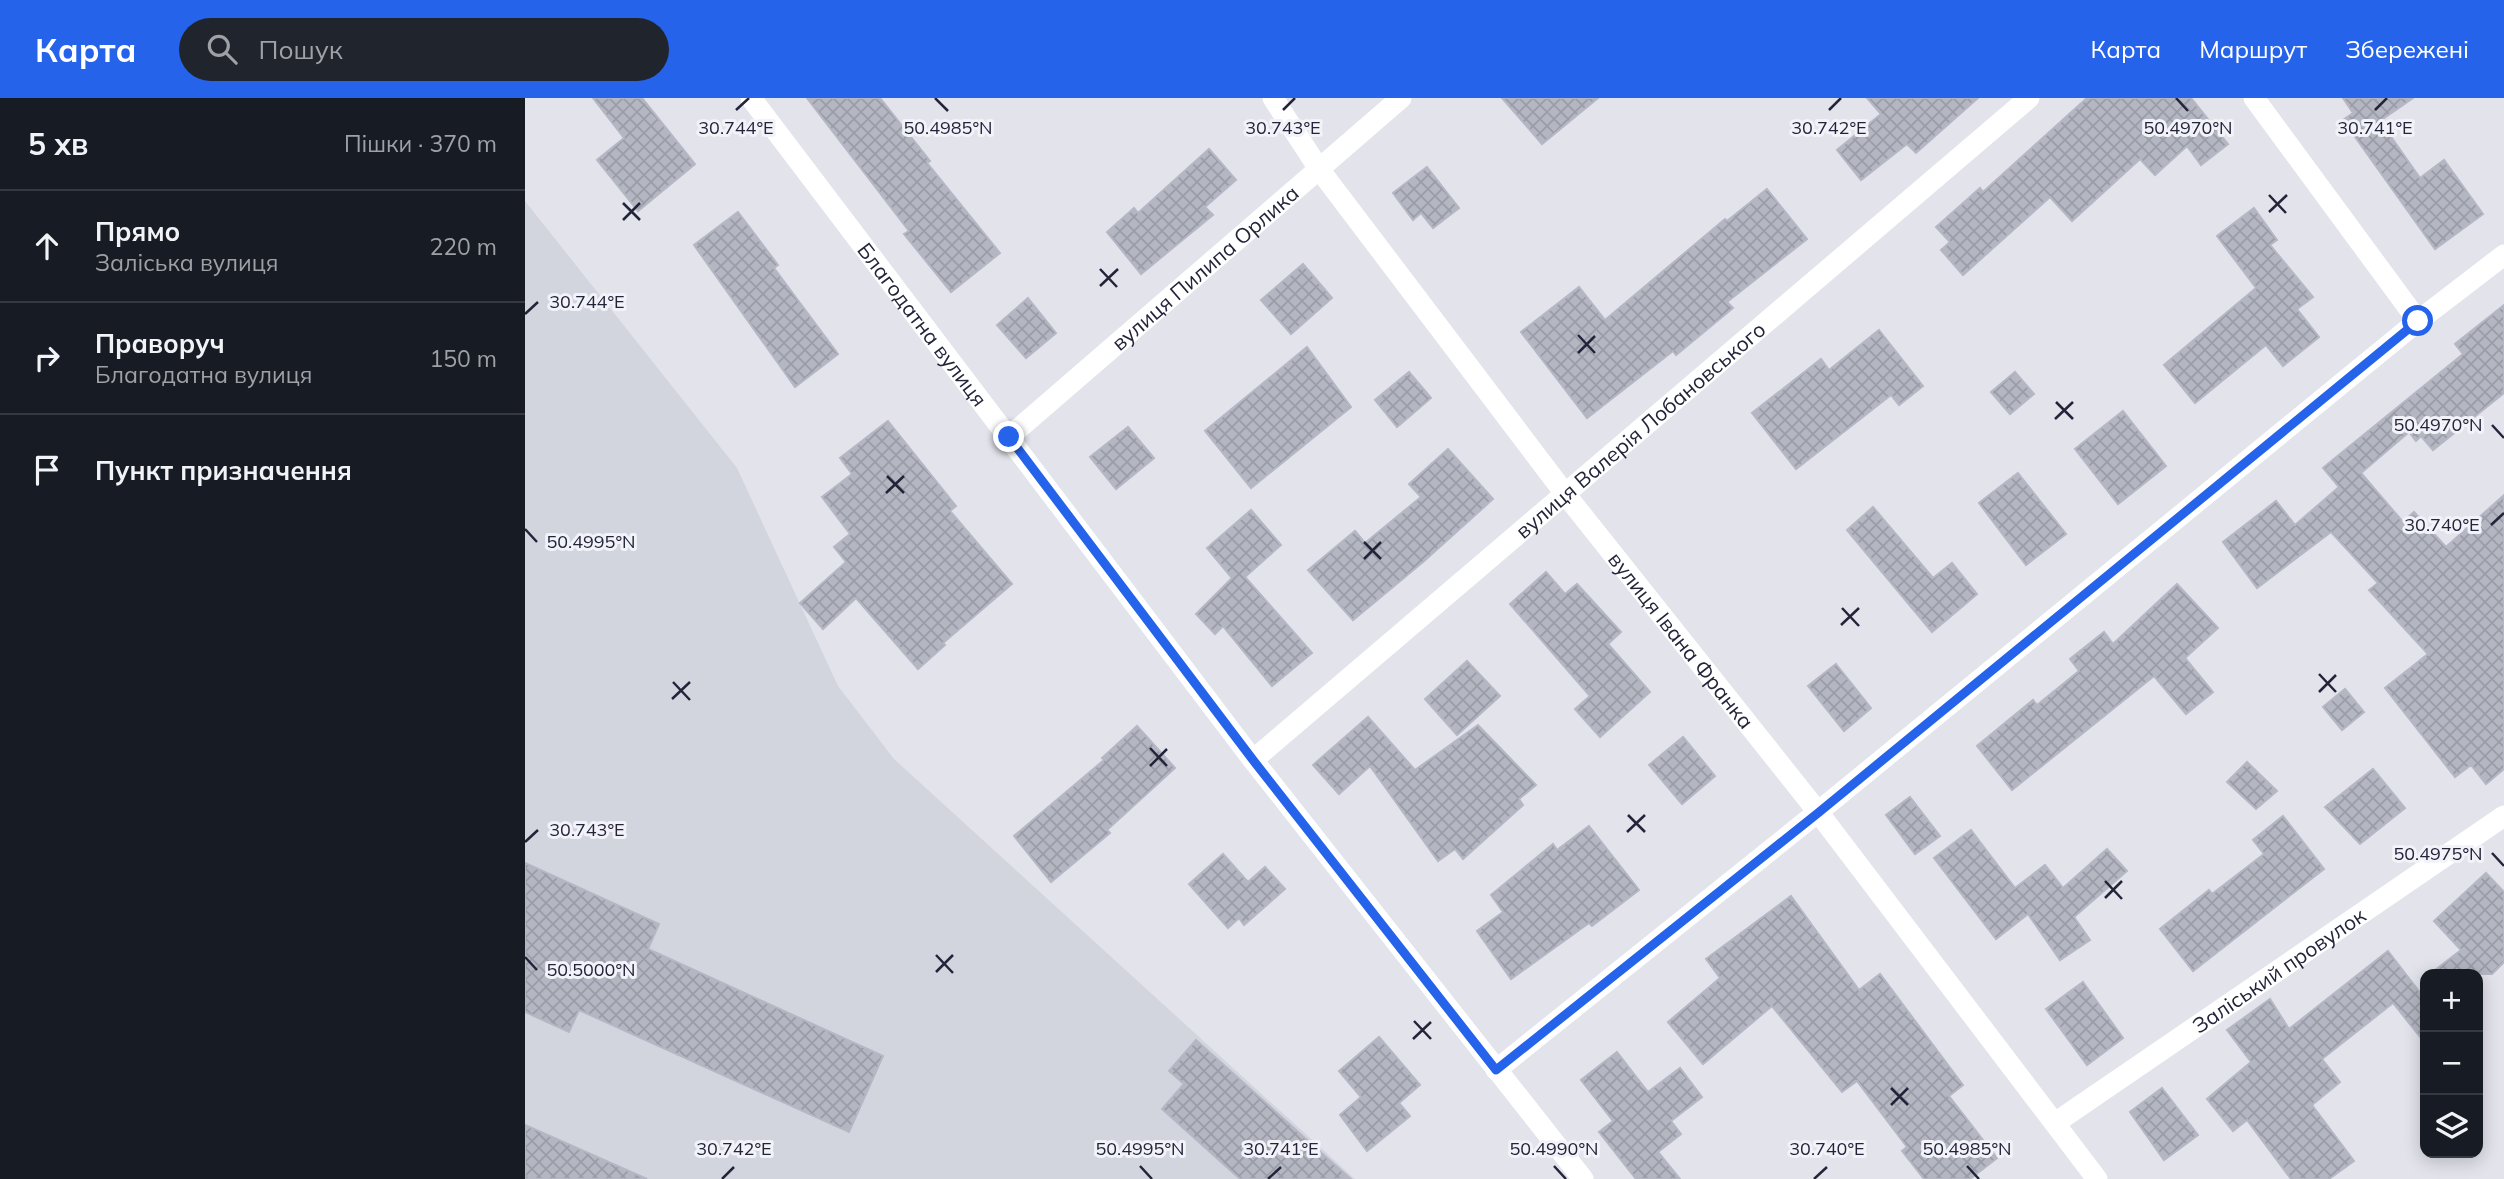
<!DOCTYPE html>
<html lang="uk">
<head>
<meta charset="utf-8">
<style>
  body { margin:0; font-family:Mulish,sans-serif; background:#20242c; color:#f1f3f6 }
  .controls { position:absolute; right:21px; bottom:21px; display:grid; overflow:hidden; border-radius:14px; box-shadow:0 4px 18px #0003 }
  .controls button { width:63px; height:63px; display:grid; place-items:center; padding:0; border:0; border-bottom:2px solid #363941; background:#171b24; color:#f1f3f6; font:35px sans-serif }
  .stop { position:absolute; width:21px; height:21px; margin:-16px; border:5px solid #2563eb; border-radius:50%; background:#fff }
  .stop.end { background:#2563eb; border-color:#fff; box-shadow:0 2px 7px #0008 }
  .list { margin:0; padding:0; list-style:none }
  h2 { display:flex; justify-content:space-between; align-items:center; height:91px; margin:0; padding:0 28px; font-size:30px }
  h2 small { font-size:23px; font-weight:400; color:#9ea1a6 }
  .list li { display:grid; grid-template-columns:46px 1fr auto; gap:21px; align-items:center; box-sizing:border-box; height:112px; padding:0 28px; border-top:2px solid #363941 }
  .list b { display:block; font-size:26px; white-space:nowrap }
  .list p { margin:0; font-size:23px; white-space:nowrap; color:#9ea1a6 }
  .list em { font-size:23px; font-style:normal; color:#9ea1a6 }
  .icon { flex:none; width:38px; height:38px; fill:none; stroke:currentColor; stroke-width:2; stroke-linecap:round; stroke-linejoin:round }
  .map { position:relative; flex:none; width:1979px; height:1081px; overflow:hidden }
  header { display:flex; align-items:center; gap:42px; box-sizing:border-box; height:98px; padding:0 35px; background:#2563eb; color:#fff }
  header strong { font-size:33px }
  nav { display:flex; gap:38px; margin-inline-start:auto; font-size:24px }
  .search { width:490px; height:63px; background:#20242c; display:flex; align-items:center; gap:18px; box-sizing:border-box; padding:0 24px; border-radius:38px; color:#9ea1a6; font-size:26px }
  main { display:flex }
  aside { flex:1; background:#171b24 }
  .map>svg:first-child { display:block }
</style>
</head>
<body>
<header>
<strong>Карта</strong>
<div class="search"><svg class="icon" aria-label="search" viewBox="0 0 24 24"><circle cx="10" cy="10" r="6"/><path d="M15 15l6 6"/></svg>Пошук</div>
<nav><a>Карта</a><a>Маршрут</a><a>Збережені</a></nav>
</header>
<main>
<aside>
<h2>5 хв<small>Пішки · 370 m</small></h2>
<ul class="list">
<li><svg class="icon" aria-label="ahead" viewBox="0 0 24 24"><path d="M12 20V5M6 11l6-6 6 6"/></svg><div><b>Прямо</b><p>Заліська вулиця</p></div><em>220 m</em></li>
<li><svg class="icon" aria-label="right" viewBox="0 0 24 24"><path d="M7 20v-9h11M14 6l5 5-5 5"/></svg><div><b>Праворуч</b><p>Благодатна вулиця</p></div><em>150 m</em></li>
<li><svg class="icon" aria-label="arrive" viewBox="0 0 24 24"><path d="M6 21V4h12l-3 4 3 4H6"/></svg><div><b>Пункт призначення</b></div></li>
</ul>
</aside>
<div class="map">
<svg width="1979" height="1081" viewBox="0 0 1979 1081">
  <defs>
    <pattern id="building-cross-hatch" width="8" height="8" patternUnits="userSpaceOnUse" patternTransform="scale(1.75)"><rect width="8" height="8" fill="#b4b7c2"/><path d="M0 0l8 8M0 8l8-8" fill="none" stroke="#9a9da7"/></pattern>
  </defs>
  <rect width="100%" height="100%" fill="#e2e3eb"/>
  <!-- built -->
  <polygon fill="#d3d5de" points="0,103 212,370 313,588 369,661 830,1081 0,1081"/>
  <!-- building -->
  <g fill="url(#building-cross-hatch)" stroke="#b5b7c4" stroke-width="2">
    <polygon points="68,0 117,0 170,66 113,113 72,62 99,40"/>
    <polygon points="282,0 355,0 405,63 402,65 475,155 426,194 379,136 384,133"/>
    <polygon points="977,0 1073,0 1017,46"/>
    <polygon points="1342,0 1453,0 1391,55 1382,46 1336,82 1312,52 1356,16"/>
    <polygon points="1562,0 1666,0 1703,46 1676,67 1662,48 1630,77 1615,61 1547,123 1525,99 1438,177 1416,152 1425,144 1411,129 1455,90 1458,94"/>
    <polygon points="1818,0 1888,0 1855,23 1895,80 1919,62 1958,116 1910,151 1818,22 1828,15"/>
    <polygon points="684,51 711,82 680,109 688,117 616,176 582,134 609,110 613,115"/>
    <polygon points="902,69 934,110 908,130 896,115 888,122 868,95"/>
    <polygon points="1242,91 1282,141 1202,204 1208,210 1151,257 1148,253 1062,320 996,234 1054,189 1080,222 1200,121 1202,123"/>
    <polygon points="1729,110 1752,142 1745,147 1788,199 1772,211 1794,239 1758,268 1741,247 1670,305 1639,267 1731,190 1692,138"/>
    <polygon points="213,114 253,167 249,170 313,256 270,289 169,147"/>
    <polygon points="778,166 807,200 766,236 736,202"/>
    <polygon points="503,200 531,235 501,260 472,227"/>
    <polygon points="1979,207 1979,295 1908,352 1896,338 1891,343 1884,334 1836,375 1878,424 1889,414 1921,449 1979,397 1979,671 1961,686 1946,667 1930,679 1860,590 1903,556 1844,492 1853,485 1806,434 1732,490 1698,444 1751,403 1770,427 1814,389 1798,370 1938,256 1930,246"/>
    <polygon points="1354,232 1398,288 1374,307 1366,297 1271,371 1227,315 1296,261 1304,272"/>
    <polygon points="782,249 826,309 726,390 680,333"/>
    <polygon points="884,274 906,300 872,329 850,302"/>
    <polygon points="1490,274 1509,296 1485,316 1466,294"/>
    <polygon points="1598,313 1641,368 1593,406 1550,351"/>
    <polygon points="363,323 431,408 425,413 487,486 418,545 420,547 393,571 331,500 298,531 275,505 321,464 309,449 325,436 297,399 327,376 315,360"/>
    <polygon points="603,329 629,360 591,391 565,359"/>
    <polygon points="923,351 968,401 898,464 828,522 783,472 830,433 840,445 896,399 884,386"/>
    <polygon points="1493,375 1541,436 1501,467 1454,405"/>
    <polygon points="1348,409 1408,480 1427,465 1452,496 1407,534 1322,432"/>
    <polygon points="726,412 756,447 720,479 787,555 747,588 698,528 690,536 671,516 707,480 682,450"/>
    <polygon points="1021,474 1040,496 1052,486 1096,534 1083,546 1125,594 1075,639 1050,611 1065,598 985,506"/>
    <polygon points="1652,486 1693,530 1660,560 1688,594 1661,616 1629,578 1487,692 1452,648 1508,602 1512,607 1554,573 1545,561 1579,534 1588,546"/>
    <polygon points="942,563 975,598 932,637 900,601"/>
    <polygon points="1311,566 1346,610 1319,633 1283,588"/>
    <polygon points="1820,591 1839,614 1817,632 1798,609"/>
    <polygon points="843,619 890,672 953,627 1011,687 994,701 998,707 938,761 930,751 913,763 845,668 814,696 788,667"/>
    <polygon points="612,628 650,670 582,732 585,735 526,784 489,738 579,662 577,660"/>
    <polygon points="1158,639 1190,678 1157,706 1124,667"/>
    <polygon points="1722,664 1752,693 1731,711 1702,684"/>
    <polygon points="1848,671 1880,710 1835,746 1800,709"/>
    <polygon points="1385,699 1415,738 1390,756 1361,717"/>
    <polygon points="1758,718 1799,771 1668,873 1635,831 1684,792 1687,796 1739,756 1728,742"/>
    <polygon points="1064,728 1114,792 1067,828 1064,825 986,881 952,833 978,814 966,797 1028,746 1032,752"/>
    <polygon points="1446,732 1490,790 1520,767 1538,790 1582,751 1602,773 1549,819 1565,842 1535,862 1503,816 1471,841 1409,760"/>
    <polygon points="698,756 723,784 740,769 760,791 719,827 714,820 703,830 664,786"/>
    <polygon points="0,765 134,826 123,851 358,958 324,1034 54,912 44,934 0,914"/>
    <polygon points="1961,775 1979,794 1979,864 1967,876 1905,876 1936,852 1909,823"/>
    <polygon points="1266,798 1334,892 1355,876 1438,987 1424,998 1472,1060 1445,1081 1399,1081 1377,1053 1382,1049 1332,983 1317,994 1247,908 1178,966 1143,924 1195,880 1181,861"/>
    <polygon points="1863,853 1900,901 1900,945 1868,905 1797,961 1815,984 1787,1007 1829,1063 1804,1081 1766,1081 1722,1022 1708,1033 1682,1001 1726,964 1702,932 1745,901 1764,931"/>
    <polygon points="1558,884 1598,940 1562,967 1521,911"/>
    <polygon points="854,939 895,987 874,1005 885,1018 842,1053 815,1017 836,999 814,973"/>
    <polygon points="671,942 792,1051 826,1081 715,1081 637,1011 659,986 644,973"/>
    <polygon points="1092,954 1123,994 1155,970 1177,999 1146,1023 1156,1036 1133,1054 1155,1081 1111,1081 1074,1034 1088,1023 1056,982"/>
    <polygon points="1637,990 1673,1037 1639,1062 1605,1014"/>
    <polygon points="0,1027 122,1081 0,1081"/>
  </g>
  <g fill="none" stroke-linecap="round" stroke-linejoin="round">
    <!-- street -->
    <g stroke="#fff" stroke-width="21">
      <path id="s1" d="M226 0 728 662 1058 1081"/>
      <path id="s2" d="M748 0 794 71 1041 397 1293 714 1572 1081"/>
      <polyline points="1729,0 1893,223"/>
      <path id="s3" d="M484 339 876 0"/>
      <path id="s4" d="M728 662 1504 0"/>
      <polyline points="971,972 1293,714 1893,223 1979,157"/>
      <path id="s5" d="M1530 1025 1979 718"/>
    </g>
  </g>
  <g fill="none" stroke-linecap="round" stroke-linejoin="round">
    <!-- route -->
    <polyline stroke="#2563eb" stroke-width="9" points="484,339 728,662 971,972 1293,715 1893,223"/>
  </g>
  <!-- ticks -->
  <path fill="none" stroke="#23233a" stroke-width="2.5" d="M410 0 423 13M1651 0 1663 13M211 12 224 0M758 12 770 0M1304 12 1316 0M1850 12 1862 0M1744 97 1761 115M98 105 115 122M1744 114 1762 97M98 122 115 105M575 171 592 189M575 188 593 171M0 216 13 204M1053 237 1070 255M1053 255 1070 238M1531 304 1548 321M1530 321 1548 304M1967 327 1979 340M362 378 379 395M361 395 379 378M1966 427 1979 415M0 431 12 444M839 444 856 461M839 461 856 444M1317 510 1334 528M1316 527 1334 510M1794 576 1811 594M148 584 165 602M1794 594 1811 577M147 601 165 584M625 650 642 668M625 668 642 651M1103 717 1120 734M1102 734 1120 717M0 744 13 732M1967 755 1979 768M1580 783 1597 801M1580 800 1597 783M411 857 428 875M0 859 12 872M411 874 428 857M889 923 906 941M888 941 906 924M1366 990 1383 1007M1366 1007 1383 990M615 1068 627 1081M1029 1068 1041 1081M1442 1068 1454 1081M197 1081 209 1069M743 1081 756 1069M1289 1081 1302 1069"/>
  <g text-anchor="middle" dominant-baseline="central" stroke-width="6" stroke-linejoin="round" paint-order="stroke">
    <!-- street labels -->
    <g font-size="21" fill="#23233a" stroke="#f2f3f8">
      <text stroke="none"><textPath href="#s3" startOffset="259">вулиця Пилипа Орлика</textPath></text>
      <text stroke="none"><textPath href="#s1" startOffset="284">Благодатна вулиця</textPath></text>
      <text stroke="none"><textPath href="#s4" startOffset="509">вулиця Валерія Лобановського</textPath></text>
      <text stroke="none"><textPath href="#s2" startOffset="679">вулиця Івана Франка</textPath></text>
      <text stroke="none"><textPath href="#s5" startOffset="271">Заліський провулок</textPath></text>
    </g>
  </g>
  <g font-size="18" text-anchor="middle" fill="#23233a" stroke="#f2f3f8" stroke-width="6" stroke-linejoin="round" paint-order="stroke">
    <text x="211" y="36">30.744°E</text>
    <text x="758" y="36">30.743°E</text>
    <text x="1304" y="36">30.742°E</text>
    <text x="1850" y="36">30.741°E</text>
    <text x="423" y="36">50.4985°N</text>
    <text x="1663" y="36">50.4970°N</text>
    <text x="62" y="210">30.744°E</text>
    <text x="1913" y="333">50.4970°N</text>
    <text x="1917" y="433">30.740°E</text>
    <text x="66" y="450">50.4995°N</text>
    <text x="62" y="738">30.743°E</text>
    <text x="1913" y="762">50.4975°N</text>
    <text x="66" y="878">50.5000°N</text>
    <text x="615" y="1057">50.4995°N</text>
    <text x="1029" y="1057">50.4990°N</text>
    <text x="1442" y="1057">50.4985°N</text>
    <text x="209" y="1057">30.742°E</text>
    <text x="756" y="1057">30.741°E</text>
    <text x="1302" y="1057">30.740°E</text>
  </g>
</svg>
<div class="controls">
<button>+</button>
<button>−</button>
<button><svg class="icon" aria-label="layers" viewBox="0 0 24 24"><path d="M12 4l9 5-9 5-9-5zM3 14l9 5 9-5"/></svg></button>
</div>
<div class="stop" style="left:1893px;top:223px"></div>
<div class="stop end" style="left:484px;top:339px"></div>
</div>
</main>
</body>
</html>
